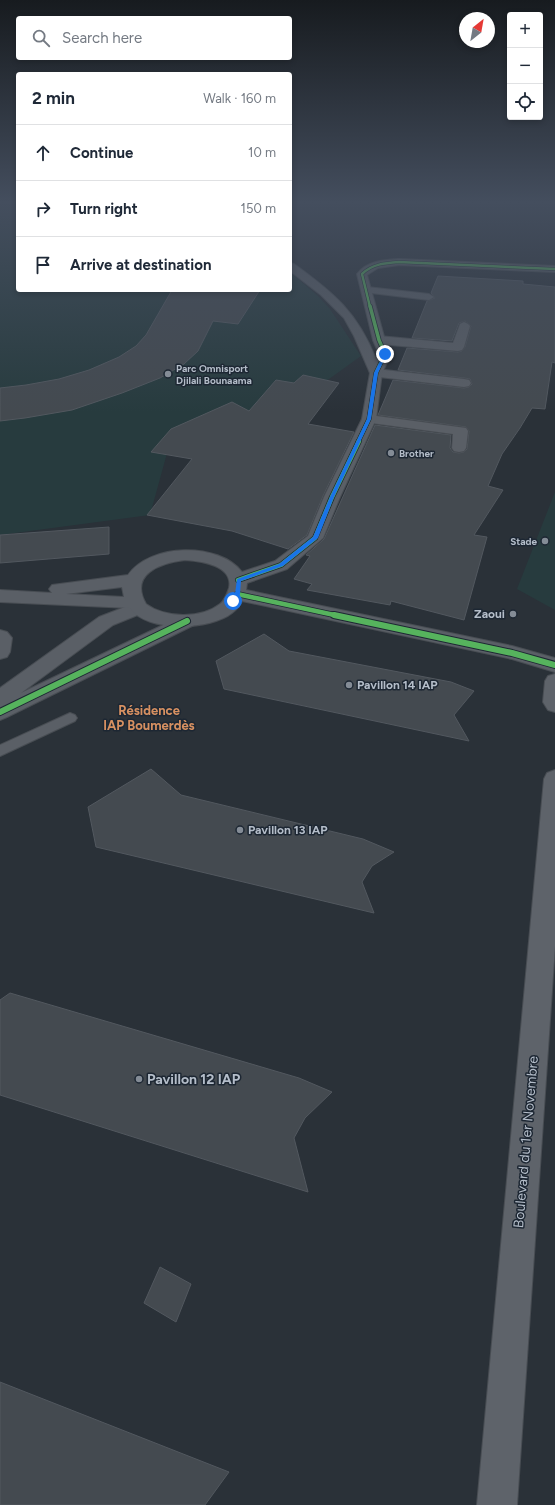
<!DOCTYPE html>
<html lang="en">
<head>
<meta charset="utf-8">
<style>
  body { margin:0; font-family:Figtree,sans-serif; background:#f2f2f3; color:#1f2937 }
  .controls { position:absolute; right:12px; top:12px; display:grid; overflow:hidden; border-radius:4px; box-shadow:0 2px 6px #0003 }
  .controls button { width:36px; height:36px; display:grid; place-items:center; padding:0; border:0; border-bottom:1px solid #e0e1e3; background:#fff; color:#1f2937; font:20px sans-serif }
  .compass { position:absolute; left:459px; top:12px; width:36px; height:36px; border-radius:50%; background:#fff; box-shadow:0 2px 6px #0003; rotate:31deg }
  .stop { position:absolute; width:12px; height:12px; margin:-9px; border:3px solid #1a73e8; border-radius:50%; background:#fff }
  .stop.end { background:#1a73e8; border-color:#fff; box-shadow:0 1px 4px #0008 }
  .list { margin:0; padding:0; list-style:none }
  h2 { display:flex; justify-content:space-between; align-items:center; height:52px; margin:0; padding:0 16px; font-size:17px }
  h2 small { font-size:13px; font-weight:400; color:#747a83 }
  .list li { display:grid; grid-template-columns:26px 1fr auto; gap:12px; align-items:center; box-sizing:border-box; height:56px; padding:0 16px; border-top:1px solid #e0e1e3 }
  .list b { display:block; font-size:15px; white-space:nowrap }
  .list em { font-size:13px; font-style:normal; color:#747a83 }
  .icon { flex:none; width:22px; height:22px; fill:none; stroke:currentColor; stroke-width:2; stroke-linecap:round; stroke-linejoin:round }
  .map { position:relative; flex:none; width:555px; height:1505px; overflow:hidden }
  .search { position:absolute; background:#fff; box-shadow:0 2px 6px #0003; left:16px; top:16px; width:276px; height:44px; display:flex; align-items:center; gap:10px; box-sizing:border-box; padding:0 14px; border-radius:4px; color:#747a83; font-size:15px }
  .panel { position:absolute; background:#fff; box-shadow:0 2px 6px #0003; left:16px; top:72px; width:276px; height:220px; border-radius:4px }
  .map>svg:first-child { display:block }
</style>
</head>
<body>
<div class="map">
<svg width="555" height="1505" viewBox="0 0 555 1505">
  <rect width="100%" height="100%" fill="#2a3138"/>
  <!-- green -->
  <g fill="#273b3e">
    <polygon points="0,202 18,202 18,290 290,290 290,272 318,296 330,309 361,356 311,392 169,446 150,515 0,535"/>
    <polygon points="555,492 555,610 517,589"/>
  </g>
  <!-- building -->
  <g fill="#444a50" stroke="#52585f">
    <polygon points="438,276 523,281 523,284 555,287 555,363 552,362 545,409 532,408 520,428 502,454 488,486 503,490 474,535 487,537 464,620 391,601 390,605 307,590 312,584 294,579 310,556 306,555 324,539 375,425 451,435 450,448 453,452 459,453 464,452 467,449 469,431 466,427 378,415 393,380 464,388 469,387 472,384 470,379 464,378 398,370 407,348 458,352 462,351 465,347 471,326 465,321 459,323 452,341 412,338 427,301 435,298 431,293"/>
    <polygon points="172,290 260,290 238,324 213,321 198,351 184,364 160,378 122,393 72,410 25,418 0,421 0,388 26,385 59,379 89,370 119,357 136,346 146,335"/>
    <polygon points="303,375 339,383 308,424 354,432 323,496 307,535 288,549 232,531 147,515 192,459 151,452 171,429 232,402 249,411 276,380 294,383"/>
    <polygon points="109,527 109,554 0,563 0,535"/>
    <polygon points="264,634 289,651 451,682 474,691 454,715 469,741 224,689 216,661"/>
    <polygon points="151,769 181,795 363,839 394,852 372,866 362,882 374,913 96,847 88,807"/>
    <polygon points="10,993 299,1078 332,1092 305,1118 294,1138 308,1192 0,1095 0,1000"/>
    <polygon points="160,1267 191,1284 176,1322 144,1303"/>
    <polygon points="0,1382 229,1472 205,1505 0,1505"/>
  </g>
  <g fill="none" stroke-linecap="round" stroke-linejoin="round">
    <defs>
      <polygon id="service" points="70,713 75,715 77,718 75,721 0,756 0,745"/>
      <g id="minor">
        <polygon points="367,287 429,294 434,297 429,300 363,292 362,290 363,288"/>
        <polygon points="464,322 468,324 470,326 464,347 462,350 458,351 379,344 375,343 373,340 375,337 379,336 453,343 460,324"/>
        <polygon points="376,369 464,379 469,380 471,383 469,386 464,387 371,376 370,373 371,370"/>
        <polygon points="369,415 466,428 468,431 466,448 464,451 459,452 454,451 452,448 453,434 364,422 362,419 364,416"/>
        <polygon points="138,602 145,604 147,608 145,612 113,625 21,693 180,617 187,615 194,617 196,621 194,625 7,717 0,720 0,688 99,617"/>
        <polygon points="0,630 7,632 12,638 10,652 7,657 0,659"/>
      </g>
      <path id="tertiary" d="M399 259 555 266V272L399 265 378 268 367 275 385 340 391 354 382 373 376 419 340 497 323 538 287 569 247 583 246 590 512 646 555 658V672L512 659 242 601C240 605 236 610 232 613 211 630 147 633 130 608L0 602V590L52 593 49 589 52 585 128 575C150 543 219 542 242 572L275 561 308 536 324 497 362 419 370 373 354 336 344 318 321 295 290 271V263L294 264C334 293 357 312 376 359L379 354 373 340 357 274C367 261 384 260 399 259ZM185 560C200 561 234 565 229 588 227 594 225 600 220 604 201 619 165 618 146 604 129 574 160 563 185 560ZM122 587 124 597 66 594Z"/>
      <g id="secondary">
        <polygon points="555,674 555,712 548,710 543,702 545,681 548,676"/>
        <polygon points="555,770 555,946 517,1505 477,1505 544,779 547,773"/>
      </g>
    </defs>
    <!-- service casing -->
    <use href="#service" stroke="#484d53" stroke-width="2"/>
    <!-- minor casing -->
    <use href="#minor" stroke="#484d53" stroke-width="2"/>
    <!-- tertiary casing -->
    <use href="#tertiary" stroke="#484d53" stroke-width="2"/>
    <!-- secondary casing -->
    <use href="#secondary" stroke="#484d53" stroke-width="2"/>
    <!-- service -->
    <use href="#service" fill="#5a5f66" fill-rule="evenodd"/>
    <!-- minor -->
    <use href="#minor" fill="#5a5f66" fill-rule="evenodd"/>
    <!-- tertiary -->
    <use href="#tertiary" fill="#5a5f66" fill-rule="evenodd"/>
    <!-- secondary -->
    <use href="#secondary" fill="#5e636a" fill-rule="evenodd"/>
    <defs>
      <path id="cycleway-far3" d="M370 307 362 274C372 264 385 263 399 262L555 269"/>
      <polyline id="cycleway-far2" points="358,442 369,419 376,373 385,354 379,340 370,306"/>
      <g id="cycleway-far1">
        <polyline points="238,580 281,565 315,538 332,497 359,441"/>
        <polyline points="237,594 339,616"/>
      </g>
      <g id="cycleway">
        <polyline points="334,615 512,653 555,665"/>
        <polyline points="0,712 187,621"/>
      </g>
    </defs>
    <!-- cycleway-far3 casing -->
    <use href="#cycleway-far3" stroke="#1d2733" stroke-width="3.5"/>
    <!-- cycleway-far2 casing -->
    <use href="#cycleway-far2" stroke="#1d2733" stroke-width="5"/>
    <!-- cycleway-far1 casing -->
    <use href="#cycleway-far1" stroke="#1d2733" stroke-width="6"/>
    <!-- cycleway casing -->
    <use href="#cycleway" stroke="#1d2733" stroke-width="8"/>
    <!-- cycleway-far3 -->
    <use href="#cycleway-far3" stroke="#56b35d" stroke-width="2.5"/>
    <!-- cycleway-far2 -->
    <use href="#cycleway-far2" stroke="#56b35d" stroke-width="3.5"/>
    <!-- cycleway-far1 -->
    <use href="#cycleway-far1" stroke="#56b35d" stroke-width="4.5"/>
    <!-- cycleway -->
    <use href="#cycleway" stroke="#56b35d" stroke-width="6"/>
  </g>
  <!-- sky -->
  <linearGradient id="sky" x2="0" y2="1"><stop stop-color="#171b1f"/><stop offset="0.49" stop-color="#444e5e"/><stop offset="1" stop-color="#444e5e" stop-opacity="0"/></linearGradient>
  <rect width="555" height="412" fill="url(#sky)"/>
  <!-- route -->
  <polygon fill="#1a73e8" points="384,353 387,354 378,373 371,419 334,497 318,538 283,566 241,581 240,594 235,603 231,603 230,601 235,594 237,579 279,564 313,537 330,497 367,419 374,373"/>
  <!-- markers -->
  <g fill="#848c96" stroke="#1d2733" stroke-width="1.5">
    <circle cx="168" cy="374" r="4"/>
    <circle cx="391" cy="453" r="4"/>
    <circle cx="545" cy="541" r="4"/>
    <circle cx="513" cy="614" r="4"/>
    <circle cx="349" cy="685" r="4"/>
    <circle cx="240" cy="830" r="4"/>
    <circle cx="139" cy="1079" r="4"/>
  </g>
  <g text-anchor="middle" dominant-baseline="central" stroke-width="3" stroke-linejoin="round" paint-order="stroke">
    <!-- far-poi labels -->
    <g font-size="10" font-weight="bold" fill="#b4bdc9" stroke="#1d2733" text-anchor="start">
      <text x="176" y="368">Parc Omnisport<tspan x="176" dy="12">Djilali Bounaama</tspan></text>
      <text x="399" y="453">Brother</text>
      <text x="537" y="541" text-anchor="end">Stade</text>
    </g>
    <!-- poi labels -->
    <g font-size="12" font-weight="bold" fill="#b4bdc9" stroke="#1d2733" text-anchor="start">
      <text x="505" y="614" text-anchor="end">Zaoui</text>
      <text x="357" y="685">Pavillon 14 IAP</text>
      <text x="248" y="830">Pavillon 13 IAP</text>
    </g>
    <!-- neighbourhood labels -->
    <g font-size="13" font-weight="bold" fill="#d69061" stroke="#1d2733">
      <text x="149" y="710">Résidence<tspan x="149" dy="15">IAP Boumerdès</tspan></text>
    </g>
    <!-- near-poi labels -->
    <g font-size="14" font-weight="bold" fill="#b4bdc9" stroke="#1d2733" text-anchor="start">
      <text x="147" y="1079">Pavillon 12 IAP</text>
    </g>
    <!-- near-street labels -->
    <g font-size="14" fill="#b4bdc9" stroke="#1d2733">
      <text transform="translate(526 1142) rotate(-85)">Boulevard du 1er Novembre</text>
    </g>
  </g>
</svg>
<div class="controls">
<button>+</button>
<button>−</button>
<button><svg class="icon" aria-label="locate" viewBox="0 0 24 24"><circle cx="12" cy="12" r="6"/><path d="M12 2v4M12 18v4M2 12h4M18 12h4"/></svg></button>
</div>
<svg class="compass" viewBox="-18 -18 36 36"><path d="M0-13l5 13h-10z" fill="#e53935"/><path d="M0 13l5-13h-10z" fill="#747a83"/></svg>
<div class="stop" style="left:233px;top:601px"></div>
<div class="stop end" style="left:385px;top:354px"></div>
<div class="search"><svg class="icon" aria-label="search" viewBox="0 0 24 24"><circle cx="10" cy="10" r="6"/><path d="M15 15l6 6"/></svg>Search here</div>
<section class="panel">
<h2>2 min<small>Walk · 160 m</small></h2>
<ul class="list">
<li><svg class="icon" aria-label="ahead" viewBox="0 0 24 24"><path d="M12 20V5M6 11l6-6 6 6"/></svg><div><b>Continue</b></div><em>10 m</em></li>
<li><svg class="icon" aria-label="right" viewBox="0 0 24 24"><path d="M7 20v-9h11M14 6l5 5-5 5"/></svg><div><b>Turn right</b></div><em>150 m</em></li>
<li><svg class="icon" aria-label="arrive" viewBox="0 0 24 24"><path d="M6 21V4h12l-3 4 3 4H6"/></svg><div><b>Arrive at destination</b></div></li>
</ul>
</section>
</div>
</body>
</html>
